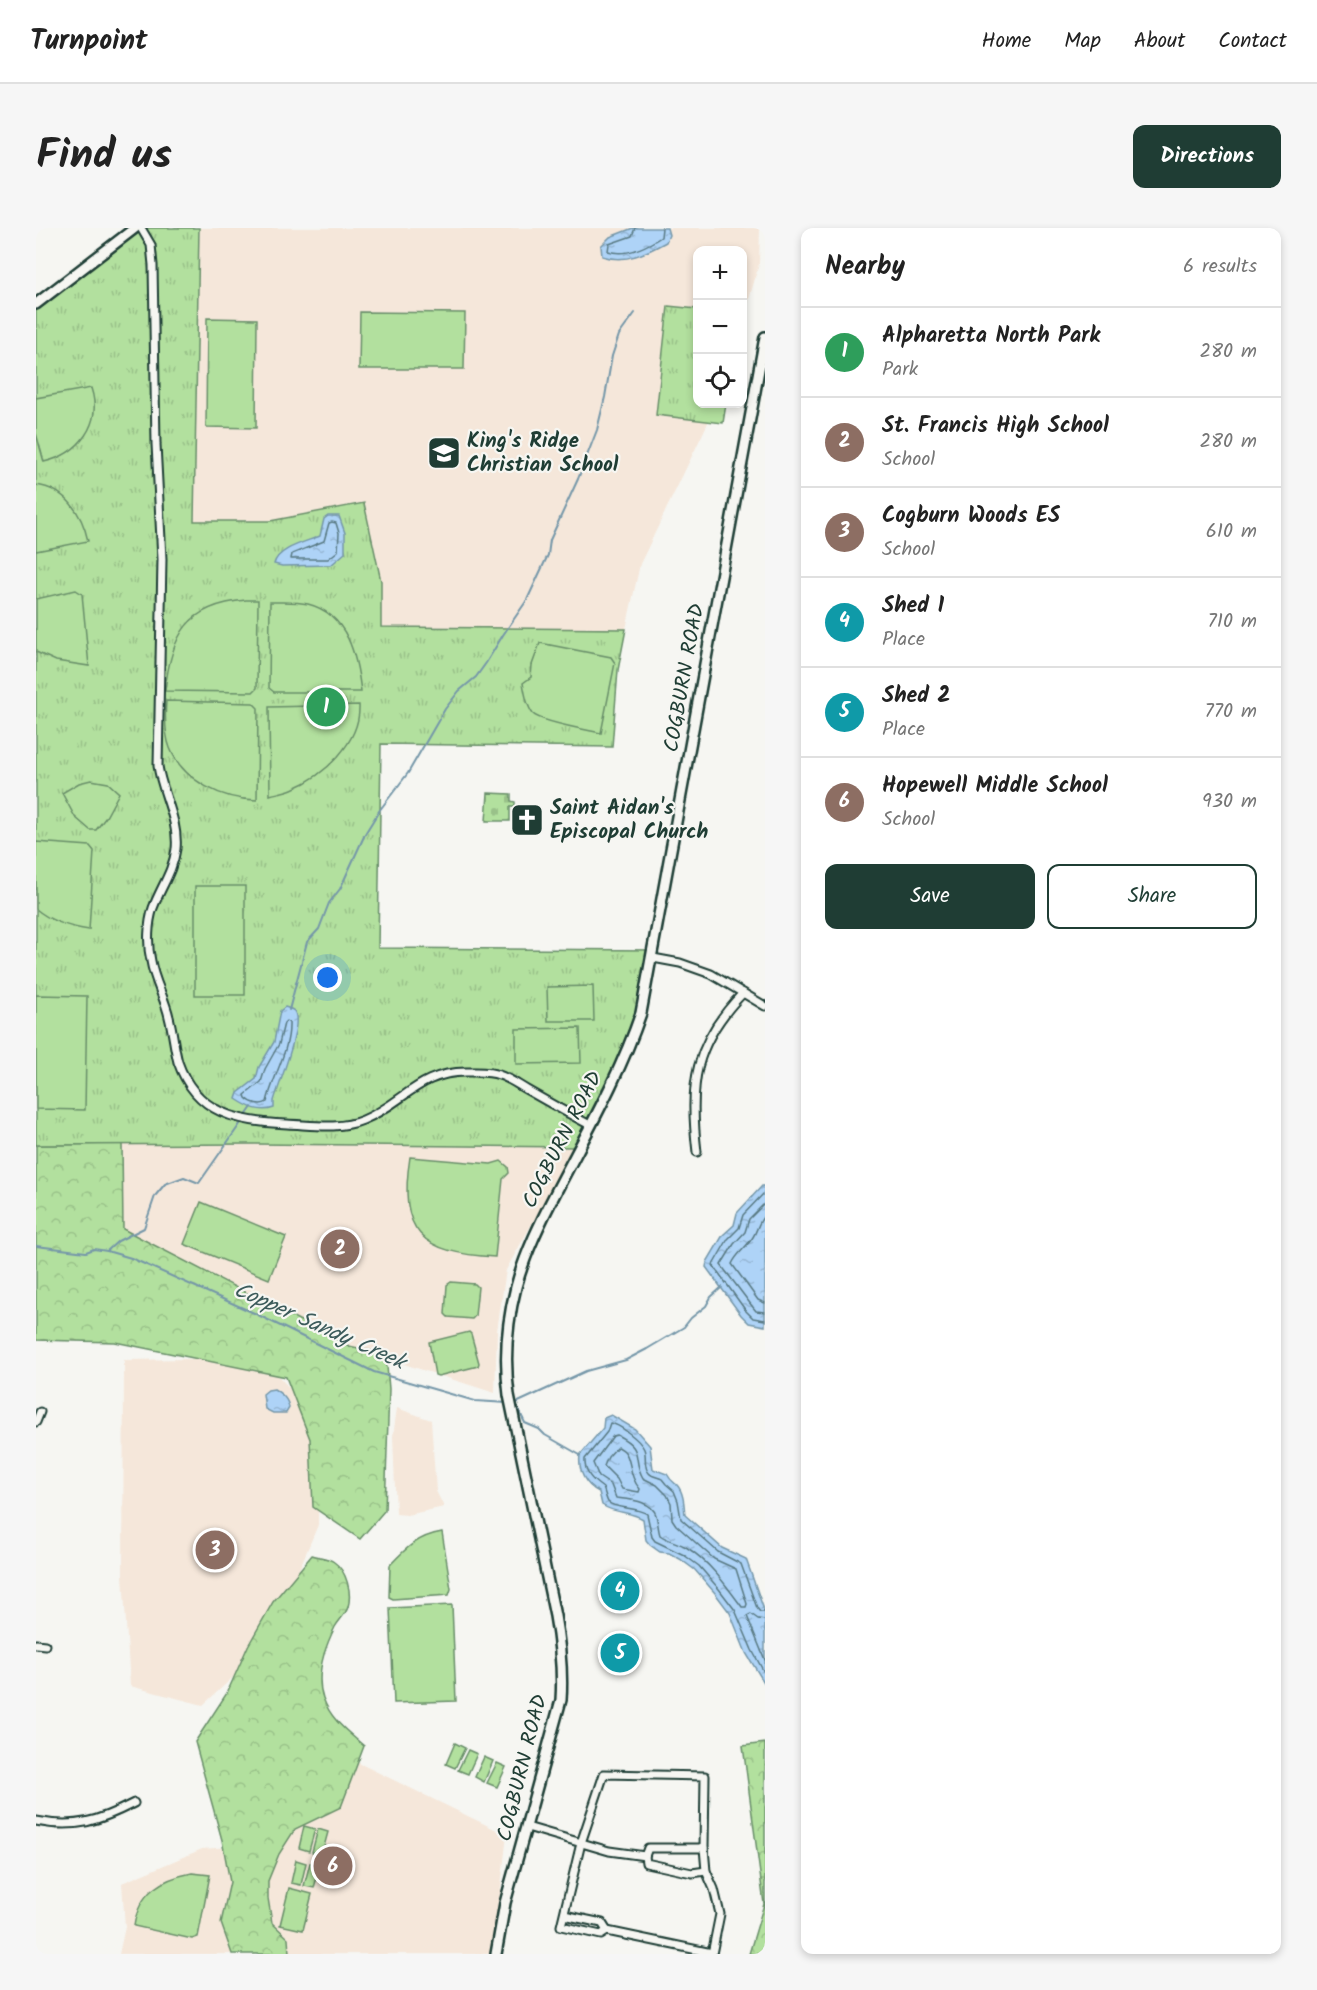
<!DOCTYPE html>
<html lang="en">
<head>
<meta charset="utf-8">
<style>
  body { margin:0; font-family:Kalam,sans-serif; background:#f6f6f6; color:#222 }
  .controls { position:absolute; right:18px; top:18px; display:grid; overflow:hidden; border-radius:12px; box-shadow:0 3px 9px #0003 }
  .controls button { width:54px; height:54px; display:grid; place-items:center; padding:0; border:0; border-bottom:2px solid #e0e0e0; background:#fff; color:#222; font:30px sans-serif }
  .you { position:absolute; left:292px; top:750px; width:21px; height:21px; margin:-15px; border:4px solid #fff; border-radius:50%; background:#1a73e8; box-shadow:0 0 0 9px #1a73e833 }
  .badge { display:grid; place-items:center; width:39px; height:39px; border-radius:50%; background:#1f3d34; color:#fff; font-size:20px; font-weight:700 }
  .pin { position:absolute; translate:-50% -50%; border:3px solid #fff; box-shadow:0 2px 6px #0006 }
  .list { margin:0; padding:0; list-style:none }
  h2 { display:flex; justify-content:space-between; align-items:center; height:78px; margin:0; padding:0 24px; font-size:26px }
  h2 small { font-size:20px; font-weight:400; color:#767676 }
  .list li { display:grid; grid-template-columns:39px 1fr auto; gap:18px; align-items:center; box-sizing:border-box; height:90px; padding:0 24px; border-top:2px solid #e0e0e0 }
  .list b { display:block; font-size:22px; white-space:nowrap }
  .list p { margin:0; font-size:20px; white-space:nowrap; color:#767676 }
  .list em { font-size:20px; font-style:normal; color:#767676 }
  .actions { display:flex; gap:12px; padding:18px 24px }
  .actions a { flex:1; padding:14px 0; border:2px solid #1f3d34; border-radius:12px; text-align:center; font-size:21px; color:#1f3d34 }
  .actions .main { background:#1f3d34; color:#fff }
  .icon { flex:none; width:33px; height:33px; fill:none; stroke:currentColor; stroke-width:2; stroke-linecap:round; stroke-linejoin:round }
  .map { position:relative; flex:none; width:729px; height:1726px; overflow:hidden; border-radius:12px }
  header { display:flex; align-items:center; gap:36px; box-sizing:border-box; height:84px; padding:0 30px; background:#fff; border-bottom:2px solid #e0e0e0 }
  header strong { font-size:28px }
  nav { display:flex; gap:33px; margin-inline-start:auto; font-size:21px }
  .intro { display:flex; align-items:center; justify-content:space-between; box-sizing:border-box; height:144px; padding:0 36px }
  h1 { margin:0; font-size:42px }
  .button { padding:15px 27px; border-radius:12px; background:#1f3d34; color:#fff; font-size:21px; font-weight:700 }
  main { display:flex; gap:36px; padding:0 36px }
  aside { flex:1; background:#fff; border-radius:12px; box-shadow:0 3px 9px #0003 }
  .map>svg:first-child { display:block }
</style>
</head>
<body>
<header>
<strong>Turnpoint</strong>
<nav><a>Home</a><a>Map</a><a>About</a><a>Contact</a></nav>
</header>
<div class="intro"><h1>Find us</h1><a class="button">Directions</a></div>
<main>
<div class="map">
<svg width="729" height="1726" viewBox="0 0 729 1726">
  <defs>
    <pattern id="forest-crowns" width="20" height="18" patternUnits="userSpaceOnUse" patternTransform="scale(1.5)"><rect width="20" height="18" fill="#b2e09e"/><path d="M2 6a3 3 0 1 1 6 0M12 15a3 3 0 1 1 6 0" fill="none" stroke="#99c189"/></pattern>
    <pattern id="cemetery-stones" width="16" height="16" patternUnits="userSpaceOnUse" patternTransform="scale(1.5)"><rect width="16" height="16" fill="#b2e09e"/><path d="M2 7V4a2 2 0 0 1 4 0v3zM10 15v-3a2 2 0 0 1 4 0v3z" fill="#99c189"/></pattern>
    <pattern id="park-tufts" width="24" height="20" patternUnits="userSpaceOnUse" patternTransform="scale(1.5)"><rect width="24" height="20" fill="#b2e09e"/><path d="M3 7l-1-3M5 7V3M7 7l1-3M15 17l-1-3M17 17v-4M19 17l1-3" fill="none" stroke="#99c189"/></pattern>
    <pattern id="water-ripples" width="26" height="14" patternUnits="userSpaceOnUse" patternTransform="scale(1.5)"><rect width="26" height="14" fill="#aed3f7"/><path d="M2 4q2-2 4 0t4 0M15 11q2-2 4 0t4 0" fill="none" stroke="#95b6d4"/></pattern>
  </defs>
  <rect width="100%" height="100%" fill="#f6f6f2"/>
  <filter id="ink" filterUnits="userSpaceOnUse"><feTurbulence type="fractalNoise" baseFrequency=".0167" numOctaves="2"/><feDisplacementMap in="SourceGraphic" scale="12" xChannelSelector="R" yChannelSelector="G"/><feConvolveMatrix kernelMatrix="1 2 1 2 8 2 1 2 1" color-interpolation-filters="sRGB"/></filter>
  <g filter="url(#ink)">
    <!-- built -->
    <g fill="#f5e7da">
      <polygon points="163,0 724,0 723,36 707,93 706,22 662,22 662,176 681,176 604,336 590,401 345,399 345,353 328,275 234,293 158,293"/>
      <polygon points="86,916 220,916 539,919 470,1042 461,1103 459,1165 311,1118 87,1001"/>
      <polygon points="225,1130 283,1191 282,1297 230,1419 167,1477 94,1458 87,1347 88,1132"/>
      <polygon points="361,1180 395,1192 400,1263 408,1279 371,1287 360,1286 357,1208"/>
      <polygon points="304,1526 471,1607 457,1726 83,1726 89,1699 86,1655 166,1621 234,1616"/>
    </g>
    <!-- forest -->
    <g fill="url(#forest-crowns)" stroke="#688e69" stroke-width="1.5">
      <polygon points="86,916 87,1001 313,1118 350,1126 353,1161 349,1282 324,1311 277,1279 274,1211 250,1149 79,1114 0,1112 0,917"/>
      <path d="M276 1327C282 1329 293 1330 298 1334 311 1343 316 1365 312 1379 310 1386 303 1392 299 1399 289 1419 279 1447 287 1470 295 1492 311 1503 328 1518L305 1579 259 1601 243 1626 232 1653V1670L236 1695 252 1710 253 1726H196L185 1695 194 1654 186 1612 159 1514 191 1465 212 1418 237 1374Z"/>
      <polygon points="729,1515 729,1726 713,1726 728,1676 707,1518"/>
    </g>
    <!-- cemetery -->
    <polygon fill="url(#cemetery-stones)" stroke="#688e69" stroke-width="1.5" points="452,565 475,566 475,573 479,574 479,579 474,579 474,593 450,593"/>
    <!-- park -->
    <g fill="url(#park-tufts)" stroke="#688e69" stroke-width="1.5">
      <polygon points="101,0 163,0 158,293 234,293 328,275 345,353 345,399 590,401 582,442 576,519 345,516 342,720 621,722 597,801 568,873 539,919 220,916 0,917 0,75"/>
      <polygon points="632,78 661,81 662,176 690,176 687,195 620,187"/>
    </g>
    <!-- pitch -->
    <g fill="#b2e09e" stroke="#688e69" stroke-width="1.5">
      <polygon points="324,84 429,85 428,141 323,141"/>
      <polygon points="171,90 221,91 220,200 170,199"/>
      <path d="M55 160C67 196 43 226 8 234L0 205V170Z"/>
      <path d="M0 257C30 261 46 285 52 313L0 323Z"/>
      <polygon points="40,362 46,366 53,438 20,433 0,424 0,371"/>
      <path d="M210 372H222L221 460 217 464 129 463C135 407 151 377 210 372Z"/>
      <path d="M234 374C247 374 260 373 272 376 312 386 321 429 325 464H238L233 460Z"/>
      <path d="M504 415 575 429 579 435 565 505C552 502 504 494 497 486 491 478 489 466 487 455L495 449 496 437Z"/>
      <path d="M130 473 217 475 222 480 221 572C187 572 147 553 134 520 129 507 129 487 130 473Z"/>
      <path d="M323 477C325 514 288 548 256 561 249 564 241 565 234 567L233 479Z"/>
      <polygon points="55,552 72,555 83,565 70,589 60,602 54,602 39,589 26,565 43,555"/>
      <path d="M0 614 54 618 58 623 53 702C33 699 15 694 0 681Z"/>
      <rect x="159" y="658" width="50" height="109"/>
      <polygon points="557,758 558,793 512,793 511,759"/>
      <polygon points="0,767 51,768 49,882 0,881"/>
      <polygon points="544,800 545,835 480,836 480,801"/>
      <path d="M374 929 455 936 465 933 472 939 473 945 467 951 459 1029C385 1025 362 1005 374 929Z"/>
      <polygon points="165,974 250,1009 233,1051 148,1016"/>
      <polygon points="415,1054 439,1056 442,1059 439,1088 436,1091 412,1089 409,1086 411,1057"/>
      <polygon points="433,1104 435,1106 443,1135 442,1138 402,1148 399,1147 393,1114"/>
      <path d="M406 1304 415 1361 413 1367 357 1371 353 1369 354 1337C370 1320 382 1308 406 1304Z"/>
      <polygon points="416,1377 420,1473 358,1475 354,1380"/>
      <polygon points="419,1515 429,1520 419,1540 410,1536"/>
      <polygon points="432,1522 441,1526 432,1546 422,1542"/>
      <polygon points="448,1529 457,1533 448,1554 439,1549"/>
      <polygon points="461,1535 470,1539 461,1559 451,1555"/>
      <polygon points="268,1598 279,1601 273,1623 263,1620"/>
      <polygon points="282,1601 292,1604 286,1626 276,1624"/>
      <polygon points="260,1632 270,1635 265,1657 255,1655"/>
      <polygon points="274,1635 284,1638 278,1660 268,1658"/>
      <path d="M156 1645 174 1647 162 1709 156 1711 98 1698C103 1664 125 1651 156 1645Z"/>
      <polygon points="253,1660 276,1666 267,1702 244,1697"/>
    </g>
    <!-- water -->
    <g fill="url(#water-ripples)" stroke="#7597a9" stroke-width="1.5">
      <path d="M597 0H631L633 7 630 14C610 25 590 36 566 28L565 18 574 9Z"/>
      <path d="M292 288H303L309 305V325L295 337 246 338 238 336C242 320 270 314 284 308L288 291Z"/>
      <path d="M249 779C252 780 256 781 258 783 268 795 242 858 238 873V880C224 885 212 879 200 871L202 865 220 851 223 839 238 814 244 783Z"/>
      <polygon points="726,958 729,958 729,1098 713,1095 705,1087 670,1039 671,1034 687,1007 698,997 701,985"/>
      <path d="M238 1161C246 1166 252 1171 253 1180L250 1185H237L229 1181 227 1166 232 1162Z"/>
      <path d="M575 1187 599 1201 614 1218 617 1241 631 1246C634 1252 636 1253 641 1257 648 1265 648 1277 649 1287L686 1320 710 1331 729 1385V1456L710 1425 694 1385 679 1365 659 1342 644 1331 633 1325 624 1324 614 1317 610 1312 607 1291C594 1283 579 1286 566 1277L563 1264C549 1257 542 1243 544 1227L567 1200 568 1190Z"/>
    </g>
    <g fill="none" stroke-linecap="round" stroke-linejoin="round">
      <!-- shore -->
      <g stroke="#587982" stroke-width="1.5">
        <path d="M599 0 596 8 573 16 572 23C590 29 610 19 625 9L626 0"/>
        <polygon points="296,294 300,295 303,305 302,323 292,331 255,331 256,326 288,313 293,295"/>
        <path d="M250 793 253 795C254 822 237 848 231 874 225 878 215 875 210 870L209 867 225 854 229 841 243 816 248 795Z"/>
        <polyline points="729,964 707,987 703,1000 692,1011 677,1037 710,1083 717,1090 729,1092"/>
        <polyline points="729,975 713,991 709,1004 698,1016 685,1037 716,1078 720,1083 729,1084"/>
        <path d="M729 987C722 994 722 1001 717 1009 711 1019 701 1025 696 1036L722 1072 729 1075"/>
        <path d="M581 1207C610 1222 595 1229 607 1250L621 1257 631 1267 635 1275 636 1291 640 1297 678 1331 700 1341 711 1376 710 1379H706C690 1357 673 1333 650 1319 642 1314 632 1313 624 1307 622 1301 622 1294 620 1287 615 1272 593 1272 580 1270L575 1257 563 1249 557 1235 577 1208Z"/>
        <path d="M581 1219C598 1223 590 1246 604 1261L603 1264 586 1261 581 1251 568 1238 572 1229Z"/>
        <path d="M729 1384H724L721 1380 705 1336 682 1324 645 1291 642 1273 638 1263 630 1256 626 1251C623 1249 616 1249 613 1245 607 1240 611 1228 608 1221 604 1212 583 1196 574 1195L571 1204 549 1231C548 1245 557 1253 567 1260 569 1264 570 1271 572 1274 578 1281 601 1279 611 1286L616 1309 619 1313 648 1327 663 1338 683 1361 699 1382 716 1422 729 1446"/>
        <polyline points="729,1392 722,1391 715,1386 711,1388 729,1432"/>
      </g>
      <!-- stream -->
      <g stroke="#7597a9" stroke-width="2">
        <polyline points="253,782 271,714 283,701 293,675 304,661 330,604 343,583 372,545 409,481 423,463 440,449 450,435 467,407 491,372 512,327 514,312 542,251 561,202 569,169 576,128 583,107 599,85"/>
        <polyline points="0,1018 50,1024 58,1021 71,1023 95,1030 218,1085 338,1144 439,1173 472,1175"/>
        <polyline points="71,1023 82,1013 108,1000 119,968 129,956 148,949 163,955 216,879"/>
        <polyline points="478,1176 550,1143 590,1132 611,1121 648,1099 655,1090 670,1078 675,1069 686,1059"/>
        <polyline points="480,1176 489,1195 503,1201 509,1207 544,1227"/>
      </g>
      <defs>
        <g id="street">
          <path d="M105 0 115 17 117 37 120 216 126 331 122 538C126 565 143 592 140 621 137 643 125 659 117 680 112 695 111 717 115 733 118 753 129 770 133 789 137 804 138 819 142 834 160 886 202 894 251 896 276 897 303 902 327 892 367 876 383 843 432 844 441 844 454 843 463 847 473 850 482 857 491 862 512 874 533 886 554 897"/>
          <polyline points="617,730 644,735 675,746 729,778"/>
          <path d="M661 924C653 856 658 815 707 765"/>
          <polyline points="0,1194 4,1184"/>
          <polyline points="0,1416 9,1417"/>
          <path d="M0 1593C39 1601 63 1593 98 1575"/>
          <polyline points="491,1599 573,1623 609,1628"/>
          <polyline points="668,1620 612,1620 609,1628 610,1635 656,1645 670,1643"/>
          <polyline points="528,1687 566,1695 571,1703 565,1707 525,1698 545,1615 568,1546 669,1548 668,1620 670,1643 678,1661 684,1686 676,1726"/>
          <polyline points="571,1703 676,1725"/>
        </g>
        <g id="secondary">
          <polyline points="0,76 99,0"/>
          <path d="M460 1726 469 1675 525 1472C527 1443 524 1416 519 1388L473 1167C468 1131 471 1094 480 1059 489 1025 505 993 521 962 551 904 584 847 605 785L729 109"/>
        </g>
      </defs>
      <!-- street casing -->
      <use href="#street" stroke="#1f3d34" stroke-width="11"/>
      <!-- secondary casing -->
      <use href="#secondary" stroke="#1f3d34" stroke-width="14"/>
      <!-- street -->
      <use href="#street" stroke="#f6f6f2" stroke-width="7"/>
      <!-- secondary -->
      <use href="#secondary" stroke="#f6f6f2" stroke-width="9"/>
    </g>
  </g>
  <!-- icons -->
  <defs>
    <symbol id="school-square" viewBox="-11 -11 22 22"><rect x="-9" y="-9" width="18" height="18" rx="4" fill="#1f3d34" stroke="#f6f6f2"/><path d="M0-5L7-2L0 1L-7-2ZM-4 1L0 2.5L4 1V4Q0 6-4 4Z" fill="#fff"/></symbol>
    <symbol id="church-square" viewBox="-11 -11 22 22"><rect x="-9" y="-9" width="18" height="18" rx="4" fill="#1f3d34" stroke="#f6f6f2"/><path d="M-1.2-6h2.4v3.5h3.3v2.4h-3.3V6h-2.4V-.1h-3.3v-2.4h3.3Z" fill="#fff"/></symbol>
  </defs>
  <g fill-rule="evenodd">
    <use href="#school-square" x="389" y="206" width="38" height="38"/>
    <use href="#church-square" x="472" y="573" width="38" height="38"/>
  </g>
  <g text-anchor="middle" dominant-baseline="central" stroke-width="4.5" stroke-linejoin="round" paint-order="stroke">
    <!-- poi labels -->
    <g font-size="21" font-weight="bold" fill="#1f3d34" stroke="#f6f6f2" text-anchor="start">
      <text x="431" y="213">King's Ridge<tspan x="431" dy="24">Christian School</tspan></text>
      <text x="514" y="580">Saint Aidan's<tspan x="514" dy="24">Episcopal Church</tspan></text>
    </g>
    <!-- street labels -->
    <g font-size="21" fill="#1f3d34" stroke="#f6f6f2">
      <text transform="translate(649 450) rotate(-80)">COGBURN ROAD</text>
      <text transform="translate(527 912) rotate(-63)">COGBURN ROAD</text>
      <text transform="translate(487 1540) rotate(-76)">COGBURN ROAD</text>
    </g>
    <!-- water labels -->
    <g font-size="22" font-style="italic" fill="#3c5b5b" stroke="#f6f6f2">
      <text transform="translate(283 1099) rotate(24)">Copper Sandy Creek</text>
    </g>
  </g>
</svg>
<div class="controls">
<button>+</button>
<button>−</button>
<button><svg class="icon" aria-label="locate" viewBox="0 0 24 24"><circle cx="12" cy="12" r="6"/><path d="M12 2v4M12 18v4M2 12h4M18 12h4"/></svg></button>
</div>
<div class="you"></div>
<div class="pin badge" style="left:290px;top:479px;background:#2e9e5b">1</div>
<div class="pin badge" style="left:304px;top:1021px;background:#8d6e63">2</div>
<div class="pin badge" style="left:179px;top:1322px;background:#8d6e63">3</div>
<div class="pin badge" style="left:584px;top:1363px;background:#0f9aa8">4</div>
<div class="pin badge" style="left:584px;top:1425px;background:#0f9aa8">5</div>
<div class="pin badge" style="left:297px;top:1638px;background:#8d6e63">6</div>
</div>
<aside>
<h2>Nearby<small>6 results</small></h2>
<ul class="list">
<li><span class="badge" style="background:#2e9e5b">1</span><div><b>Alpharetta North Park</b><p>Park</p></div><em>280 m</em></li>
<li><span class="badge" style="background:#8d6e63">2</span><div><b>St. Francis High School</b><p>School</p></div><em>280 m</em></li>
<li><span class="badge" style="background:#8d6e63">3</span><div><b>Cogburn Woods ES</b><p>School</p></div><em>610 m</em></li>
<li><span class="badge" style="background:#0f9aa8">4</span><div><b>Shed 1</b><p>Place</p></div><em>710 m</em></li>
<li><span class="badge" style="background:#0f9aa8">5</span><div><b>Shed 2</b><p>Place</p></div><em>770 m</em></li>
<li><span class="badge" style="background:#8d6e63">6</span><div><b>Hopewell Middle School</b><p>School</p></div><em>930 m</em></li>
</ul>
<div class="actions"><a class="main">Save</a><a>Share</a></div>
</aside>
</main>
</body>
</html>
